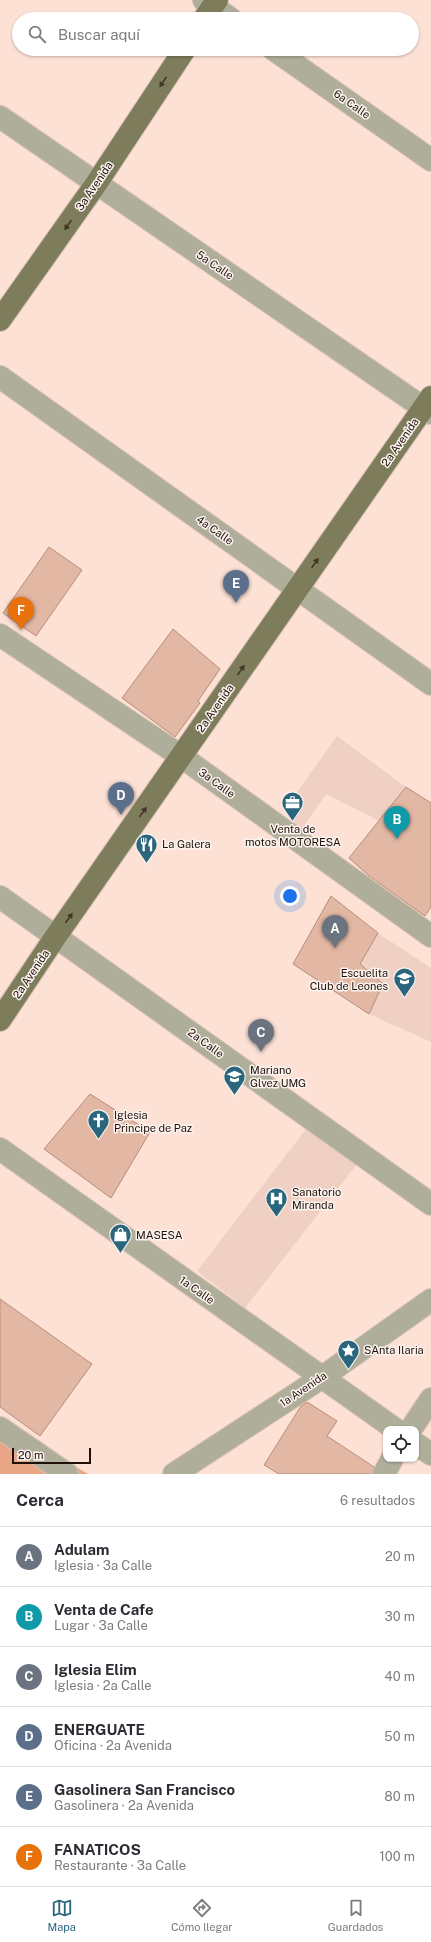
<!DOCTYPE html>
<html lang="es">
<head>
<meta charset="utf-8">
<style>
  body { margin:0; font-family:"Public Sans",sans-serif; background:#f7f7f7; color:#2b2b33 }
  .controls { position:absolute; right:12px; bottom:12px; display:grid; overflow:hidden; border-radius:8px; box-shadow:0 1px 3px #0004 }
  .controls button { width:36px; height:36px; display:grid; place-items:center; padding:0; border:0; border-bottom:1px solid #e1e1e2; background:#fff; color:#2b2b33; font:20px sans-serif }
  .scale { position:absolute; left:12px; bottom:10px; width:79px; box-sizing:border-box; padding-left:4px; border:2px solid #1f1009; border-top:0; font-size:11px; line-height:14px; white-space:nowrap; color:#1f1009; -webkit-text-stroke:3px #fcf3ef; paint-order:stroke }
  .you { position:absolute; left:290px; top:896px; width:14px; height:14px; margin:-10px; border:3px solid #fff; border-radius:50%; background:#1a73e8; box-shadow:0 0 0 6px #1a73e833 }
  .badge { display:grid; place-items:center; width:26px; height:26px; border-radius:50%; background:#29667d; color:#fff; font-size:13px; font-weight:700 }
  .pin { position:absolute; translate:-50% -33px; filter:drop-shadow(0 1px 2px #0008) }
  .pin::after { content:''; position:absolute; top:21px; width:14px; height:12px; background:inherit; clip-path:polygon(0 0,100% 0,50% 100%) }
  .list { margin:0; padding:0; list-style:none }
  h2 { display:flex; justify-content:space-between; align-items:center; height:52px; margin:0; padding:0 16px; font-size:17px }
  h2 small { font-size:13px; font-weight:400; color:#7c7c81 }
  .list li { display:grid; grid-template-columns:26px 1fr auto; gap:12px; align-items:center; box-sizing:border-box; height:60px; padding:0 16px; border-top:1px solid #e1e1e2 }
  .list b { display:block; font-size:15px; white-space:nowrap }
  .list p { margin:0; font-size:13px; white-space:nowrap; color:#7c7c81 }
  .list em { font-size:13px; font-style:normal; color:#7c7c81 }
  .icon { flex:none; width:22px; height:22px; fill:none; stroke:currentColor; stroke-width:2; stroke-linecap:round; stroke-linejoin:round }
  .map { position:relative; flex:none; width:431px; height:1474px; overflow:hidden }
  .search { position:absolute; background:#fff; box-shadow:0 1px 3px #0004; left:12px; right:12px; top:12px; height:44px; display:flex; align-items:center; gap:10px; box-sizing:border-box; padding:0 14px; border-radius:22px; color:#7c7c81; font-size:15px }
  .sheet { height:412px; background:#fff }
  nav { display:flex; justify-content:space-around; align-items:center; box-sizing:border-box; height:56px; border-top:1px solid #e1e1e2; background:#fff; font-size:11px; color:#7c7c81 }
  nav a { display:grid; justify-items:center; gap:2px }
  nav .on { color:#29667d }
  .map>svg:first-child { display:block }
</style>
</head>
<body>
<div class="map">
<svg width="431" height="1474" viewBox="0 0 431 1474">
  <rect width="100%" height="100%" fill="#fde1d5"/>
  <!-- built -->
  <g fill="#efd0c2">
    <polygon points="337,736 406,787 379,821 326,794 302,829 293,823 284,810"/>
    <polygon points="378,933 431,968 431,1042 369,1014 383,984 360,964"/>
    <polygon points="306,1129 357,1164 245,1308 197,1271"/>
  </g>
  <!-- green -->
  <polygon fill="#e8a686" points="0,1420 11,1428 88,1474 0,1474"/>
  <!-- building -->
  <g fill="#e2b7a3" stroke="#b78e7b">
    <polygon points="49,547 82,570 36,636 3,613"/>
    <polygon points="173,629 220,669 198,701 200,703 175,737 122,698"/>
    <polygon points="406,787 431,803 431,907 425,916 369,876 349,858"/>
    <polygon points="331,896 378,933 360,964 383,984 369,1014 293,964"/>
    <polygon points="90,1094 150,1132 111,1198 44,1149"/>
    <polygon points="0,1299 92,1364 40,1436 0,1407"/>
    <polygon points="307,1402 337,1421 327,1436 374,1467 372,1474 279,1474 264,1465 301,1406"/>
  </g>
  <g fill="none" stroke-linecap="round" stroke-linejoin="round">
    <defs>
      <g id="minor">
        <polyline points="204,0 231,19"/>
        <polyline points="273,49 431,160"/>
        <polyline points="0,117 431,413"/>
        <polyline points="0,377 431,684"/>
        <polyline points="0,635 182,757 431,936"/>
        <polyline points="0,897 431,1204"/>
        <polyline points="0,1149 395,1429"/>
        <polyline points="0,1428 67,1474"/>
        <polyline points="411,1429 431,1399"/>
        <polyline points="416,1444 431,1454"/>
        <polyline points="174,1474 321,1378 431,1300"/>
        <polyline points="384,1474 392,1459"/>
      </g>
      <g id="major">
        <polyline points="204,19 217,0"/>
        <polyline points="0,320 96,184 185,49"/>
        <polyline points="0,1020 56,936 431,397"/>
      </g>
    </defs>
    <!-- minor casing -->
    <use href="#minor" stroke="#d9c0b4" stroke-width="24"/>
    <!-- major casing -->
    <use href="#major" stroke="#d9c0b4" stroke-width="24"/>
    <!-- minor -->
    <use href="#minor" stroke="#aeae9b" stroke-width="22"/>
    <!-- major -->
    <use href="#major" stroke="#7e7d5b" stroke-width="22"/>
  </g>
  <!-- one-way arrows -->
  <defs><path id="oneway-solid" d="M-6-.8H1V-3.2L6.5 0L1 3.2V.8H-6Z"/></defs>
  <g fill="#403626">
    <use href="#oneway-solid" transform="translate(163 82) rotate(123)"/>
    <use href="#oneway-solid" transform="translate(68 225) rotate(125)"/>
    <use href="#oneway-solid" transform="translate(315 563) rotate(-55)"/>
    <use href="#oneway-solid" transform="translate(241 670) rotate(-55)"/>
    <use href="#oneway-solid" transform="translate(143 812) rotate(-55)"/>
    <use href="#oneway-solid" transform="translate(69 918) rotate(-55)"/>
  </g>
  <!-- icons -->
  <defs>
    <symbol id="office-pin" viewBox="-11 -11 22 30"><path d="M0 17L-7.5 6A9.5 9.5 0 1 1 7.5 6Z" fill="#29667d" stroke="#fcf3ef"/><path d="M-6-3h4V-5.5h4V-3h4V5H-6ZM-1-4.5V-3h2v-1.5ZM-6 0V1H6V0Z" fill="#fff"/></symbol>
    <symbol id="restaurant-pin" viewBox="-11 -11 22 30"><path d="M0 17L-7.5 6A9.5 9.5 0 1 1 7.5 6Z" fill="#29667d" stroke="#fcf3ef"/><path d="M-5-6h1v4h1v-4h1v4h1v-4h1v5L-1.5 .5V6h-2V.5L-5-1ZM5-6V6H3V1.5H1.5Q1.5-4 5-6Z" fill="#fff"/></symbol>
    <symbol id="school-pin" viewBox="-11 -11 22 30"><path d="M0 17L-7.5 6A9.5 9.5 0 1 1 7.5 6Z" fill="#29667d" stroke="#fcf3ef"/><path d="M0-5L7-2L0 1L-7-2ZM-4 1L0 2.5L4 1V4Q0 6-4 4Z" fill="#fff"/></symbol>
    <symbol id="university-pin" viewBox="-11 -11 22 30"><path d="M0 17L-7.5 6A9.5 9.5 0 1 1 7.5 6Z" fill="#29667d" stroke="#fcf3ef"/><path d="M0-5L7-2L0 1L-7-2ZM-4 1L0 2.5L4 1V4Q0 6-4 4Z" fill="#fff"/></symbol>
    <symbol id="church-pin" viewBox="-11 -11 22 30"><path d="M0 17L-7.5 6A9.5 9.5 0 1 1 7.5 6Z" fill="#29667d" stroke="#fcf3ef"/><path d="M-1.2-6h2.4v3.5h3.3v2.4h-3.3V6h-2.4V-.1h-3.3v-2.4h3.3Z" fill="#fff"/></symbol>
    <symbol id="hospital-pin" viewBox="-11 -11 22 30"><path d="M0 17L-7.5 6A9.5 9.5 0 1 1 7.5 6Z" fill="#29667d" stroke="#fcf3ef"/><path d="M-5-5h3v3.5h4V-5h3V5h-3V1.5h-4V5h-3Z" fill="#fff"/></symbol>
    <symbol id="shop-pin" viewBox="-11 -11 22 30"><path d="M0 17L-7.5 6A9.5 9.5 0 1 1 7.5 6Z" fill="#29667d" stroke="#fcf3ef"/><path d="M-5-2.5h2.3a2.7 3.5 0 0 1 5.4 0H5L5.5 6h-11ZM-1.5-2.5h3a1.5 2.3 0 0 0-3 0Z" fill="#fff"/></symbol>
    <symbol id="sight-pin" viewBox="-11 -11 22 30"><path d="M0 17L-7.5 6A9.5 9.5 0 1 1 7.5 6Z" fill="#29667d" stroke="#fcf3ef"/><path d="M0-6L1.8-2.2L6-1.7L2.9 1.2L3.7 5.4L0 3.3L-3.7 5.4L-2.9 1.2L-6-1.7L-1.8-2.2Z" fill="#fff"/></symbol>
  </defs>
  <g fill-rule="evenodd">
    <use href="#office-pin" x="280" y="790" width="25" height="34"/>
    <use href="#restaurant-pin" x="134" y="832" width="25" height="34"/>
    <use href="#school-pin" x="392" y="966" width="25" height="34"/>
    <use href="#university-pin" x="222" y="1064" width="25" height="34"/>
    <use href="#church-pin" x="86" y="1108" width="25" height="34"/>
    <use href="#hospital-pin" x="264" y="1186" width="25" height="34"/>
    <use href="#shop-pin" x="108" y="1222" width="25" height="34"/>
    <use href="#sight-pin" x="336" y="1338" width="25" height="34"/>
  </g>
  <g text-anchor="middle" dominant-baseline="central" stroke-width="3" stroke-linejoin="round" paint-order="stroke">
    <!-- street labels -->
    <g font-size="11" fill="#1f1009" stroke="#fcf3ef">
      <text transform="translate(352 104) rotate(35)">6a Calle</text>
      <text transform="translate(94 186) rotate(-56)">3a Avenida</text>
      <text transform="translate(215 265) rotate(34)">5a Calle</text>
      <text transform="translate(400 442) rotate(-55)">2a Avenida</text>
      <text transform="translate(215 530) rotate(35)">4a Calle</text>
      <text transform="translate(215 708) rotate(-55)">2a Avenida</text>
      <text transform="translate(217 783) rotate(36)">3a Calle</text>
      <text transform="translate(31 974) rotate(-56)">2a Avenida</text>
      <text transform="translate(206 1043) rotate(36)">2a Calle</text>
      <text transform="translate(197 1290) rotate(35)">1a Calle</text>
      <text transform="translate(303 1389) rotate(-34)">1a Avenida</text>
    </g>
    <!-- poi labels -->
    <g font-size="11" fill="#1f1009" stroke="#fcf3ef" text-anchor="start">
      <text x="293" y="829" text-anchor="middle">Venta de<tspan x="293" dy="13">motos MOTORESA</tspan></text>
      <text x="162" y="844">La Galera</text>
      <text x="388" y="973" text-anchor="end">Escuelita<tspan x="388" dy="13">Club de Leones</tspan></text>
      <text x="250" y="1070">Mariano<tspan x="250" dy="13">Glvez UMG</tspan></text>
      <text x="114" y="1115">Iglesia<tspan x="114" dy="13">Principe de Paz</tspan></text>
      <text x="292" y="1192">Sanatorio<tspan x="292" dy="13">Miranda</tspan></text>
      <text x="136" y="1235">MASESA</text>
      <text x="364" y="1350">SAnta Ilaria</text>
    </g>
  </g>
</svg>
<div class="controls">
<button><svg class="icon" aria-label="locate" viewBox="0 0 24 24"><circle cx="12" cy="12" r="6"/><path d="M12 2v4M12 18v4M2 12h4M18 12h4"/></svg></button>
</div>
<div class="scale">20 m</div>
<div class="you"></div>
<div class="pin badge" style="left:335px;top:948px;background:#6b7280">A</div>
<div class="pin badge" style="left:397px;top:839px;background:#0f9aa8">B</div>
<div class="pin badge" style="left:261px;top:1052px;background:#6b7280">C</div>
<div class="pin badge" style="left:121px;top:815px;background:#5c6f8a">D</div>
<div class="pin badge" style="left:236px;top:603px;background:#5c6f8a">E</div>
<div class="pin badge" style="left:21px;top:630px;background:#e8710a">F</div>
<div class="search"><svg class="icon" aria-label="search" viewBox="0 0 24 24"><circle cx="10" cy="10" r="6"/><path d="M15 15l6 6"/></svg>Buscar aquí</div>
</div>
<section class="sheet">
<h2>Cerca<small>6 resultados</small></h2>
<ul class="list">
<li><span class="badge" style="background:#6b7280">A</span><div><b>Adulam</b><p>Iglesia · 3a Calle</p></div><em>20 m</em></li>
<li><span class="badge" style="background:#0f9aa8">B</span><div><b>Venta de Cafe</b><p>Lugar · 3a Calle</p></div><em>30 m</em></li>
<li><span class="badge" style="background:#6b7280">C</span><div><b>Iglesia Elim</b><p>Iglesia · 2a Calle</p></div><em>40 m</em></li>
<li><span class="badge" style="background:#5c6f8a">D</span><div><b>ENERGUATE</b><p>Oficina · 2a Avenida</p></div><em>50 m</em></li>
<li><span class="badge" style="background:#5c6f8a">E</span><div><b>Gasolinera San Francisco</b><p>Gasolinera · 2a Avenida</p></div><em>80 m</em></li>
<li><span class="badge" style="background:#e8710a">F</span><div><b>FANATICOS</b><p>Restaurante · 3a Calle</p></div><em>100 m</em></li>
</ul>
</section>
<nav>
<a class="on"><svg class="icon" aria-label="map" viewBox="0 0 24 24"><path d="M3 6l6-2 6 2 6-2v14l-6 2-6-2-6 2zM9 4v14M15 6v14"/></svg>Mapa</a>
<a><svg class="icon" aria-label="directions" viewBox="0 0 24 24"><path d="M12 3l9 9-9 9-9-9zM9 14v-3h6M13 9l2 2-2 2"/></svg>Cómo llegar</a>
<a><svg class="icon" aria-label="saved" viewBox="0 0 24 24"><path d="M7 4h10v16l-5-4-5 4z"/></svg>Guardados</a>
</nav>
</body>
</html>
